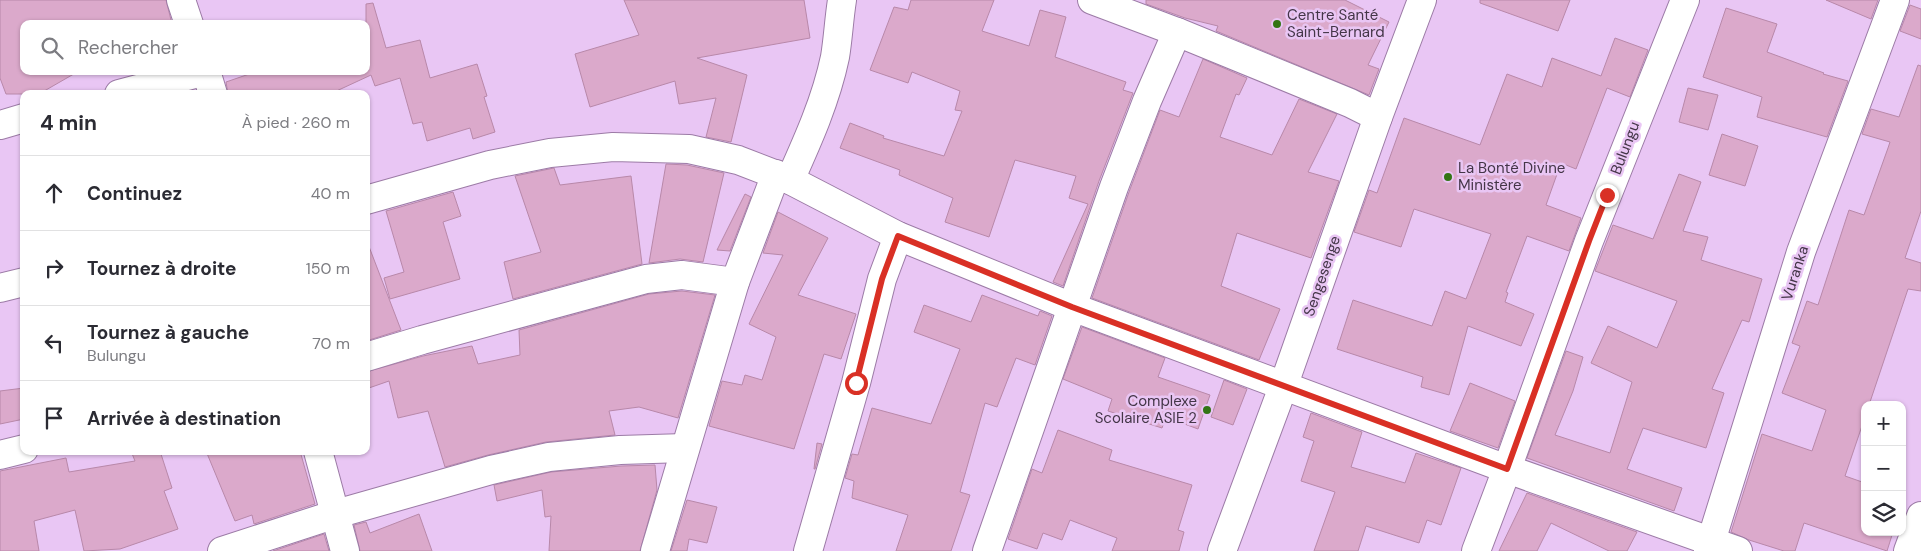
<!DOCTYPE html>
<html lang="fr">
<head>
<meta charset="utf-8">
<style>
  body { margin:0; font-family:"DM Sans",sans-serif; background:#f2f2f3; color:#2b2b33 }
  .controls { position:absolute; right:15px; bottom:15px; display:grid; overflow:hidden; border-radius:10px; box-shadow:0 1px 4px #0004 }
  .controls button { width:45px; height:45px; display:grid; place-items:center; padding:0; border:0; border-bottom:1px solid #e1e1e2; background:#fff; color:#2b2b33; font:25px sans-serif }
  .stop { position:absolute; width:15px; height:15px; margin:-11px; border:4px solid #d93025; border-radius:50%; background:#fff }
  .stop.end { background:#d93025; border-color:#fff; box-shadow:0 1px 5px #0008 }
  .list { margin:0; padding:0; list-style:none }
  h2 { display:flex; justify-content:space-between; align-items:center; height:65px; margin:0; padding:0 20px; font-size:21px }
  h2 small { font-size:16px; font-weight:400; color:#7c7c81 }
  .list li { display:grid; grid-template-columns:32px 1fr auto; gap:15px; align-items:center; box-sizing:border-box; height:75px; padding:0 20px; border-top:1px solid #e1e1e2 }
  .list b { display:block; font-size:19px; white-space:nowrap }
  .list p { margin:0; font-size:16px; white-space:nowrap; color:#7c7c81 }
  .list em { font-size:16px; font-style:normal; color:#7c7c81 }
  .icon { flex:none; width:28px; height:28px; fill:none; stroke:currentColor; stroke-width:2; stroke-linecap:round; stroke-linejoin:round }
  .map { position:relative; flex:none; width:1921px; height:551px; overflow:hidden }
  .search { position:absolute; background:#fff; box-shadow:0 1px 4px #0004; left:20px; top:20px; width:350px; height:55px; display:flex; align-items:center; gap:12px; box-sizing:border-box; padding:0 18px; border-radius:10px; color:#7c7c81; font-size:19px }
  .panel { position:absolute; background:#fff; box-shadow:0 1px 4px #0004; left:20px; top:90px; width:350px; height:365px; border-radius:10px }
  .map>svg:first-child { display:block }
</style>
</head>
<body>
<div class="map">
<svg width="1921" height="551" viewBox="0 0 1921 551">
  <rect width="100%" height="100%" fill="#e9c6f4"/>
  <!-- building -->
  <g fill="#dba9cb" stroke="#b888a9">
    <polygon points="0,0 166,0 172,24 24,24 24,71 79,71 39,94 6,94 0,78"/>
    <polygon points="624,0 804,0 810,38 697,58 747,75 731,142 706,137 716,98 679,104 675,81 590,107 575,54 639,35"/>
    <polygon points="911,0 994,0 982,31 1029,46 1040,10 1066,17 1055,57 1126,82 1123,90 1133,93 1099,181 1063,286 1053,282 1088,204 1069,198 1076,176 1015,160 989,237 945,222 953,198 899,175 900,170 840,148 850,123 884,136 883,138 944,156 962,111 955,110 960,91 912,72 908,83 870,70 894,7 908,10"/>
    <polygon points="1146,0 1345,0 1389,22 1368,65 1379,69 1369,95 1216,31 1218,26 1185,18 1146,4"/>
    <polygon points="1480,0 1570,0 1558,31 1480,3"/>
    <polygon points="1826,0 1878,0 1871,19"/>
    <polygon points="373,3 386,48 420,40 430,78 477,64 487,96 484,97 495,132 473,139 470,128 427,141 422,122 413,124 400,78 375,86 371,75 330,94 228,94 226,82 258,71 366,71 366,4"/>
    <polygon points="1910,5 1921,9 1921,39 1900,31"/>
    <polygon points="1726,8 1777,24 1767,52 1824,73 1823,74 1848,81 1827,137 1757,117 1762,97 1703,77"/>
    <polygon points="1615,38 1648,50 1630,97 1607,88 1576,169 1561,163 1546,205 1581,218 1569,251 1527,236 1506,292 1508,293 1505,302 1534,314 1521,346 1468,326 1449,395 1421,387 1423,377 1337,349 1353,300 1432,326 1445,291 1466,299 1491,234 1414,209 1401,247 1354,232 1369,190 1377,193 1404,118 1480,145 1507,74 1542,87 1552,58 1601,76"/>
    <polygon points="1203,59 1247,78 1239,95 1236,94 1220,137 1272,155 1299,99 1337,114 1308,172 1339,181 1311,258 1237,233 1221,286 1280,309 1259,360 1092,298 1129,192 1160,110 1179,117"/>
    <polygon points="1918,65 1921,66 1921,211 1905,258 1921,263 1921,291 1908,289 1869,405 1865,405 1865,417 1845,476 1865,483 1865,532 1893,532 1887,551 1804,523 1795,551 1784,551 1749,540 1731,532 1762,434 1812,451 1826,410 1782,393 1800,346 1792,343 1807,301 1818,305 1849,210 1864,215 1888,148 1890,142 1862,134 1871,109 1899,117"/>
    <polygon points="1688,88 1718,95 1708,130 1679,122"/>
    <polygon points="1722,134 1758,146 1745,186 1709,175"/>
    <polygon points="666,164 687,165 724,173 703,262 680,259 649,263"/>
    <polygon points="554,168 560,185 631,176 642,264 513,299 504,262 541,252 515,176"/>
    <polygon points="1679,174 1701,182 1683,231 1708,237 1701,260 1762,279 1749,322 1742,320 1712,389 1724,393 1706,448 1643,428 1627,469 1682,488 1674,511 1527,458 1566,351 1583,357 1573,391 1555,435 1610,453 1632,382 1591,363 1608,326 1657,348 1677,301 1595,271 1613,225 1653,239"/>
    <polygon points="453,192 461,216 443,222 460,279 390,299 384,278 404,272 386,211"/>
    <polygon points="745,194 751,197 730,251 717,250"/>
    <polygon points="778,212 828,238 798,295 856,314 841,359 824,354 794,449 709,426 722,381 742,385 745,375 762,380 776,337 749,324 783,255 763,253"/>
    <polygon points="366,244 368,244 401,330 366,341"/>
    <polygon points="682,291 715,295 678,418 639,407 609,411 615,435 546,442 488,455 445,467 428,411 398,418 389,381 366,389 366,372 423,356 472,346 478,364 520,355 519,330 649,294"/>
    <polygon points="982,295 1038,316 1040,311 1052,316 1035,365 1016,358 997,407 985,403 960,492 970,495 951,551 896,551 908,515 852,498 854,481 845,478 852,454 858,455 872,408 931,424 960,349 914,332 924,305 971,322"/>
    <polygon points="1082,327 1165,358 1158,377 1210,395 1198,429 1166,417 1162,428 1108,411 1112,399 1063,379"/>
    <polygon points="1224,380 1247,389 1233,425 1211,417"/>
    <polygon points="1470,383 1515,401 1498,448 1450,431"/>
    <polygon points="24,388 24,419 0,424 0,391"/>
    <polygon points="1311,413 1362,432 1351,467 1405,483 1416,453 1461,468 1441,525 1427,520 1419,543 1366,526 1358,551 1314,551 1335,492 1301,481 1314,441 1303,437"/>
    <polygon points="1058,430 1112,450 1109,460 1192,485 1178,530 1184,532 1179,551 1112,551 1117,538 1070,520 1062,540 1043,533 1037,549 1008,539 1032,469 1042,473"/>
    <polygon points="817,443 822,444 815,469 814,469"/>
    <polygon points="131,451 160,451 172,488 164,491 178,529 120,549 84,551 75,510 34,521 39,551 0,551 0,471 66,458 69,472 135,461"/>
    <polygon points="206,451 300,451 315,504 254,524 252,515 235,521"/>
    <polygon points="655,465 657,490 640,551 549,551 551,516 545,517 542,490 497,501 494,485 551,472 621,466"/>
    <polygon points="1527,493 1637,532 1627,551 1609,551 1551,523 1537,551 1499,551"/>
    <polygon points="687,500 717,507 707,543 689,539 687,551 671,551"/>
    <polygon points="419,514 432,551 360,551 354,525 366,522 370,533"/>
    <polygon points="324,534 329,551 273,551"/>
  </g>
  <g fill="none" stroke-linecap="round" stroke-linejoin="round">
    <defs>
      <g id="street">
        <polyline points="181,0 189,24"/>
        <polyline points="1092,0 1177,32 1350,103 1378,117"/>
        <polyline points="206,71 213,94"/>
        <polyline points="119,94 206,71"/>
        <polyline points="0,125 24,118"/>
        <path d="M790 180C808 140 826 100 835 57 838 39 839 19 842 0"/>
        <polyline points="366,200 490,165 550,153 613,147 689,149 738,160 790,180 898,236 1072,307 1507,469 1738,551"/>
        <polyline points="0,288 24,282"/>
        <polyline points="366,357 422,340 646,279 682,275 735,282"/>
        <polyline points="318,451 345,551"/>
        <polyline points="0,455 24,449"/>
        <polyline points="222,551 336,514 491,470 549,457 620,450 685,448"/>
        <polyline points="655,551 735,282 776,174"/>
        <polyline points="808,551 856,383 882,279 898,236"/>
        <polyline points="987,551 1114,187 1147,101 1177,32"/>
        <polyline points="1222,551 1283,387 1378,117 1422,0"/>
        <polyline points="1476,551 1507,469 1589,241 1685,0"/>
        <polyline points="1708,551 1801,252 1895,0"/>
        <polyline points="1908,551 1921,516"/>
      </g>
    </defs>
    <!-- street casing -->
    <use href="#street" stroke="#9c7ba6" stroke-width="30"/>
    <!-- street -->
    <use href="#street" stroke="#fff" stroke-width="28"/>
  </g>
  <g fill="none" stroke-linecap="round" stroke-linejoin="round">
    <!-- route -->
    <polyline stroke="#d93025" stroke-width="6" points="856,383 882,279 898,236 1072,307 1507,469 1589,241 1607,195"/>
  </g>
  <!-- markers -->
  <g fill="#327514" stroke="#e9c6f4" stroke-width="2">
    <circle cx="1277" cy="24" r="5"/>
    <circle cx="1448" cy="177" r="5"/>
    <circle cx="1207" cy="410" r="5"/>
  </g>
  <g text-anchor="middle" dominant-baseline="central" stroke-width="5" stroke-linejoin="round" paint-order="stroke">
    <!-- poi labels -->
    <g font-size="15" fill="#443648" stroke="#e9c6f4" text-anchor="start">
      <text x="1287" y="15">Centre Santé<tspan x="1287" dy="17">Saint-Bernard</tspan></text>
      <text x="1458" y="168">La Bonté Divine<tspan x="1458" dy="17">Ministère</tspan></text>
      <text x="1197" y="401" text-anchor="end">Complexe<tspan x="1197" dy="17">Scolaire ASIE 2</tspan></text>
    </g>
    <!-- street labels -->
    <g font-size="15" fill="#443648" stroke="#e9c6f4">
      <text transform="translate(1625 148) rotate(-69)">Bulungu</text>
      <text transform="translate(1795 273) rotate(-72)">Vuranka</text>
      <text transform="translate(1322 276) rotate(-71)">Sengesenge</text>
    </g>
  </g>
</svg>
<div class="controls">
<button>+</button>
<button>−</button>
<button><svg class="icon" aria-label="layers" viewBox="0 0 24 24"><path d="M12 4l9 5-9 5-9-5zM3 14l9 5 9-5"/></svg></button>
</div>
<div class="stop" style="left:856px;top:383px"></div>
<div class="stop end" style="left:1607px;top:195px"></div>
<div class="search"><svg class="icon" aria-label="search" viewBox="0 0 24 24"><circle cx="10" cy="10" r="6"/><path d="M15 15l6 6"/></svg>Rechercher</div>
<section class="panel">
<h2>4 min<small>À pied · 260 m</small></h2>
<ul class="list">
<li><svg class="icon" aria-label="ahead" viewBox="0 0 24 24"><path d="M12 20V5M6 11l6-6 6 6"/></svg><div><b>Continuez</b></div><em>40 m</em></li>
<li><svg class="icon" aria-label="right" viewBox="0 0 24 24"><path d="M7 20v-9h11M14 6l5 5-5 5"/></svg><div><b>Tournez à droite</b></div><em>150 m</em></li>
<li><svg class="icon" aria-label="left" viewBox="0 0 24 24"><path d="M17 20v-9H6M10 6l-5 5 5 5"/></svg><div><b>Tournez à gauche</b><p>Bulungu</p></div><em>70 m</em></li>
<li><svg class="icon" aria-label="arrive" viewBox="0 0 24 24"><path d="M6 21V4h12l-3 4 3 4H6"/></svg><div><b>Arrivée à destination</b></div></li>
</ul>
</section>
</div>
</body>
</html>
